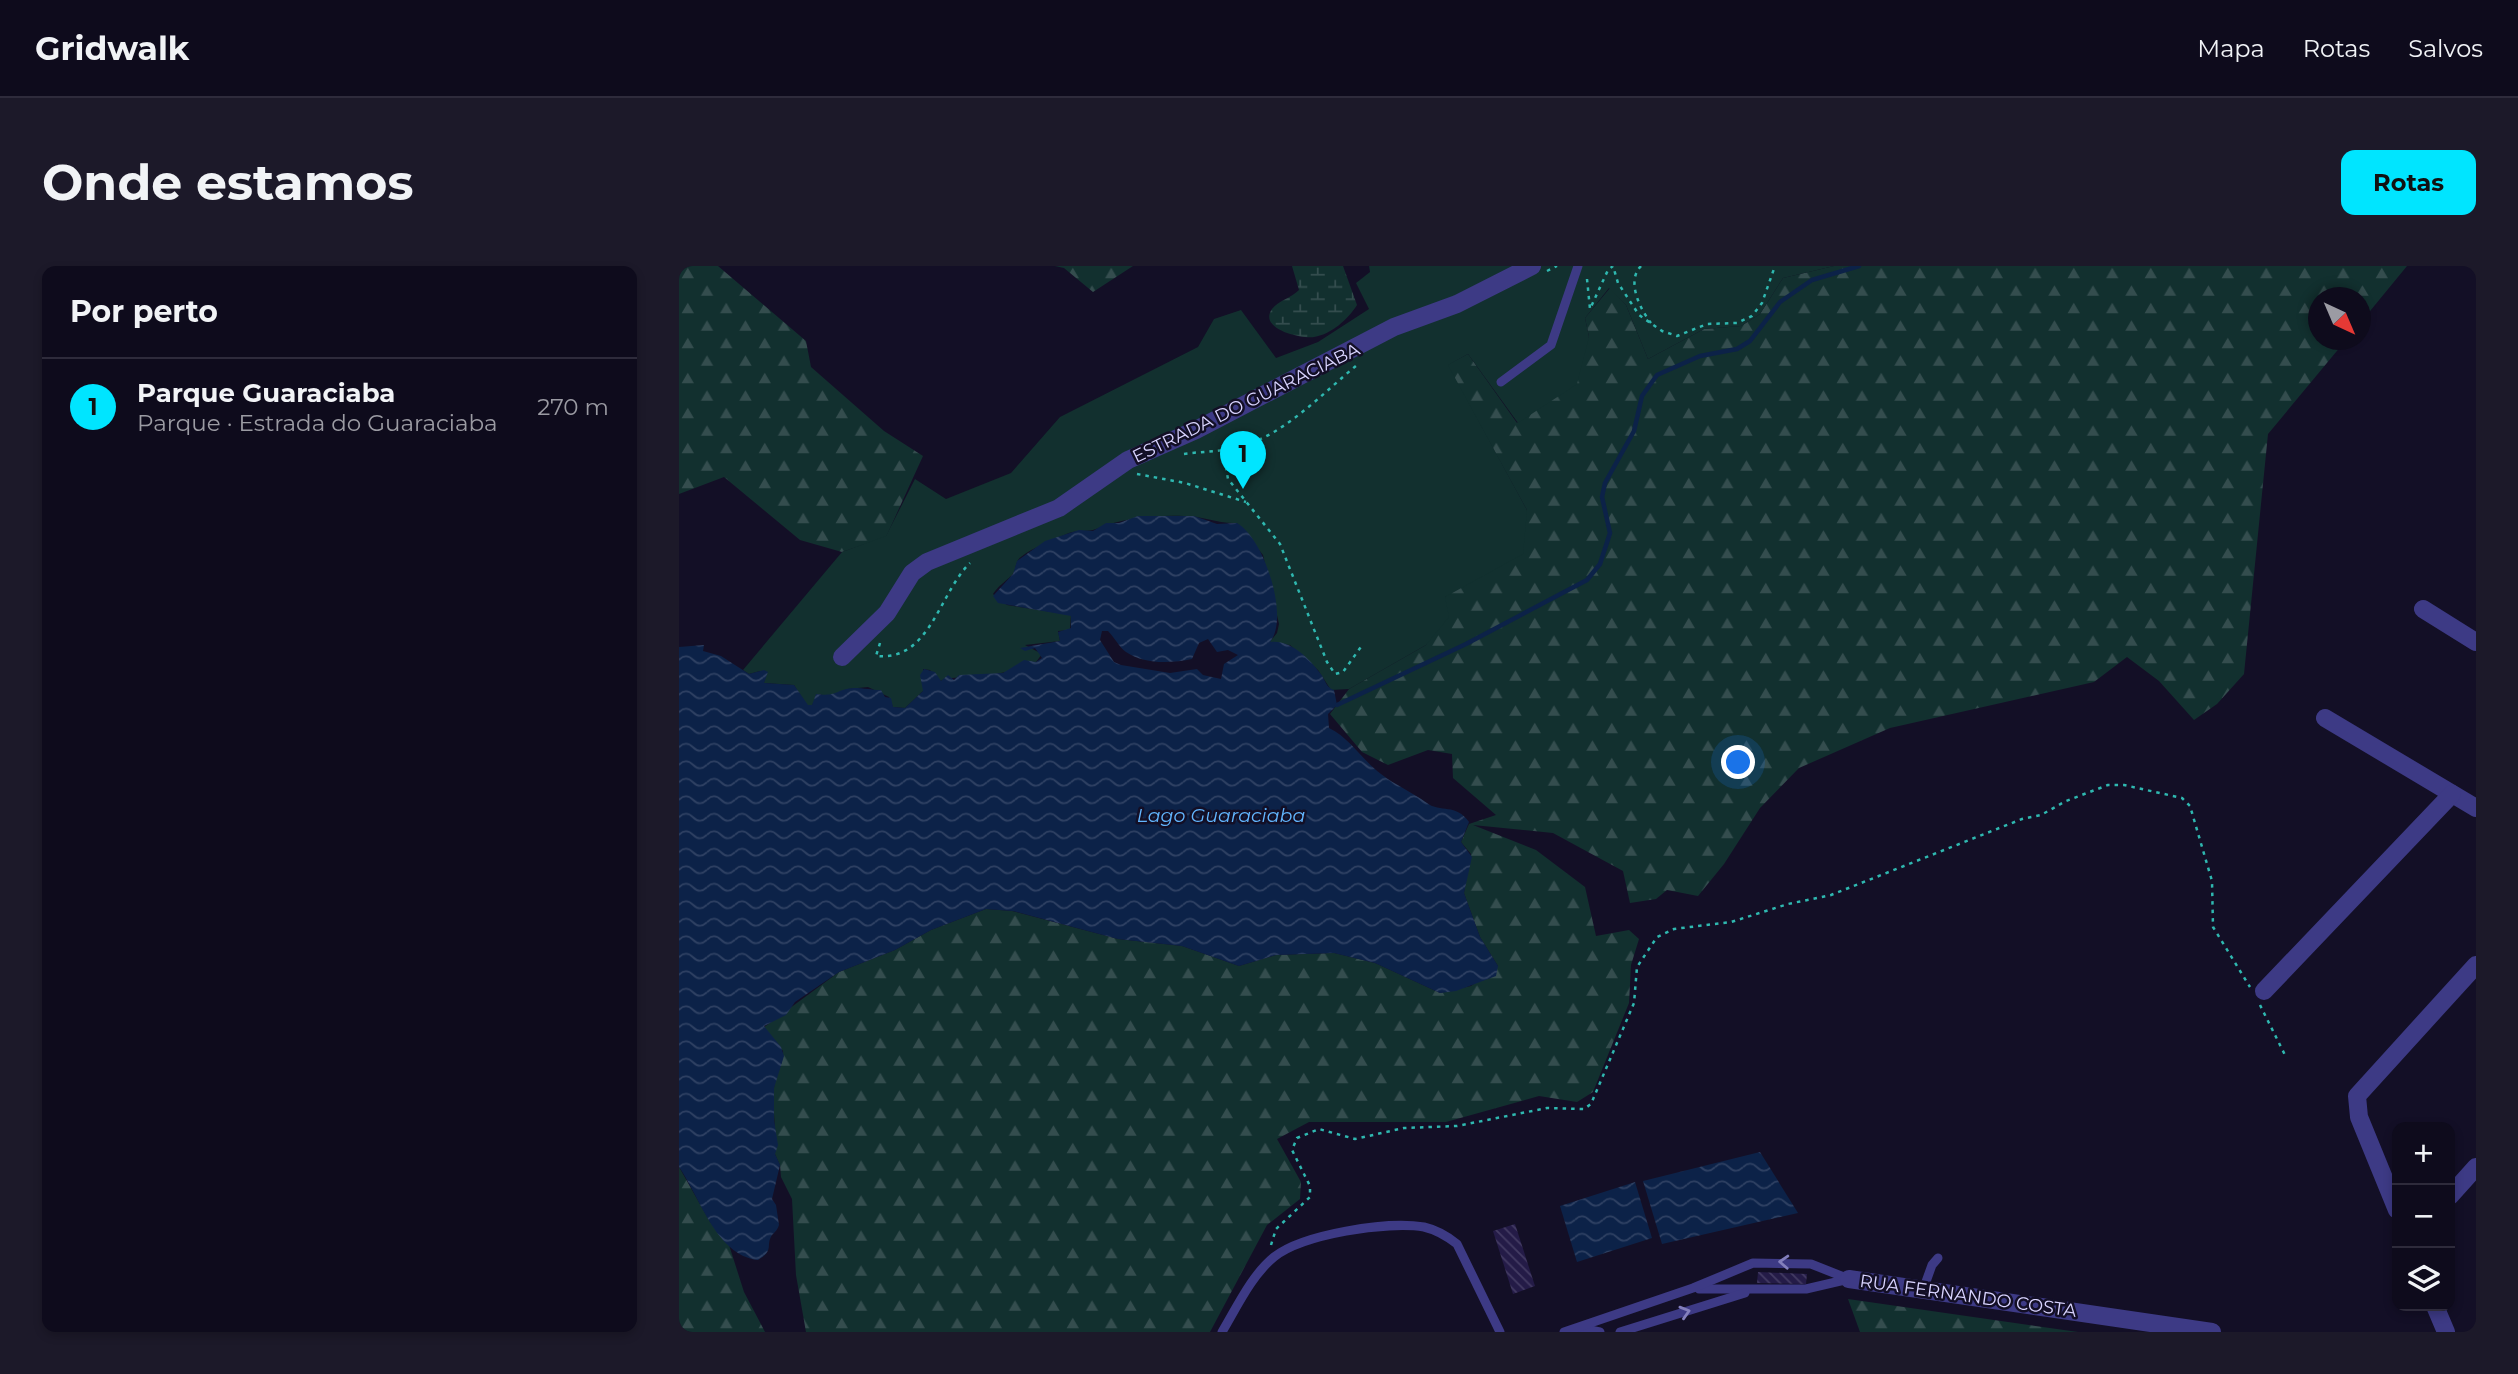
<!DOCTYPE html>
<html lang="pt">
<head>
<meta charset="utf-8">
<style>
  body { margin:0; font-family:Montserrat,sans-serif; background:#1c1929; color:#f1f3f6 }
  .controls { position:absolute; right:21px; bottom:21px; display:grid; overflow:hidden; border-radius:14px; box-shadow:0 4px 10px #0003 }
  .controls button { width:63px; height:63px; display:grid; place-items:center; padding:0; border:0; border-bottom:2px solid #2e2b3b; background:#0e0b1c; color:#f1f3f6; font:35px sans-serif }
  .compass { position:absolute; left:1629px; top:21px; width:63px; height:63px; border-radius:50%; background:#0e0b1c; box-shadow:0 4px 10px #0003; rotate:136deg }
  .you { position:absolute; left:1060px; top:497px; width:24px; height:24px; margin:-18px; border:5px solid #fff; border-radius:50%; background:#1a73e8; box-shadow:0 0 0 10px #1a73e833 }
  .badge { display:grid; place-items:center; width:46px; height:46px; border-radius:50%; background:#00e5ff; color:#111; font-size:23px; font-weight:700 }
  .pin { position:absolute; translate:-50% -58px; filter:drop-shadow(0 2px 4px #0008) }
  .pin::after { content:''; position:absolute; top:37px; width:24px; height:21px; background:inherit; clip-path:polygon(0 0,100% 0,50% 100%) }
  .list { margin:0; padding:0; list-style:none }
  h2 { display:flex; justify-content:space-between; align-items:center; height:91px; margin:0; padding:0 28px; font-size:30px }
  h2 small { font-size:23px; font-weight:400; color:#9b9ba3 }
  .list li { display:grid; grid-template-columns:46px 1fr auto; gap:21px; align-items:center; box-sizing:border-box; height:98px; padding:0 28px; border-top:2px solid #2e2b3b }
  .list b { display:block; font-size:26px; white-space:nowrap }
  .list p { margin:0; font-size:23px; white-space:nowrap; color:#9b9ba3 }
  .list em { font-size:23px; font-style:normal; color:#9b9ba3 }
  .icon { flex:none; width:38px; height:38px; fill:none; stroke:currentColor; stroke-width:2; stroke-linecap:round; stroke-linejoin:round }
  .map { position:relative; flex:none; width:1797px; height:1066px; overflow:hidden; border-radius:14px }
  header { display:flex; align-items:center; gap:42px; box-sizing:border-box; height:98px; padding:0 35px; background:#0e0b1c; border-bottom:2px solid #2e2b3b }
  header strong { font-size:33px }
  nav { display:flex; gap:38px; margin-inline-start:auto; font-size:24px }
  .intro { display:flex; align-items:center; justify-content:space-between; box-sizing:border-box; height:168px; padding:0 42px }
  h1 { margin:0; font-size:49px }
  .button { padding:18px 32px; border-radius:14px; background:#00e5ff; color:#111; font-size:24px; font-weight:700 }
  main { display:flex; gap:42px; padding:0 42px }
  aside { flex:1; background:#0e0b1c; border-radius:14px; box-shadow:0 4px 10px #0003 }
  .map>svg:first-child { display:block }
</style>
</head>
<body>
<header>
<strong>Gridwalk</strong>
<nav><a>Mapa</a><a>Rotas</a><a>Salvos</a></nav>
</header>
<div class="intro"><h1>Onde estamos</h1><a class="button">Rotas</a></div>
<main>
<aside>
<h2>Por perto<small></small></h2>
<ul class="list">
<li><span class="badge">1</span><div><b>Parque Guaraciaba</b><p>Parque · Estrada do Guaraciaba</p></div><em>270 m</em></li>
</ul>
</aside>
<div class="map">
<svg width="1797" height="1066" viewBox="0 0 1797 1066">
  <defs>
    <pattern id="forest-firs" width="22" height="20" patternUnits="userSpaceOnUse" patternTransform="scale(1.75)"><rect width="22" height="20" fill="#12302f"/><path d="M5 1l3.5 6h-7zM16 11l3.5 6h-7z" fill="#344d4e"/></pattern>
    <pattern id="wetland-marsh" width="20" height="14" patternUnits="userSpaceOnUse" patternTransform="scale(1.75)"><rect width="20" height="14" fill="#12302f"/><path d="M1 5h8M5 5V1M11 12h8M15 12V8" fill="none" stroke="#344d4e"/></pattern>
    <pattern id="water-waves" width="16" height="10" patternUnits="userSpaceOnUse" patternTransform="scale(1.75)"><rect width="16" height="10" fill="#0c2248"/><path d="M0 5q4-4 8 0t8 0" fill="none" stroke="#2f4163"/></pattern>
    <pattern id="building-back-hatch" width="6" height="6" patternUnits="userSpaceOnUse" patternTransform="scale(1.75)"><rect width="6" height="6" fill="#241b47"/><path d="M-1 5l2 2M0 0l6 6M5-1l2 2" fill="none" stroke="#433b63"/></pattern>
  </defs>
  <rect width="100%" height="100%" fill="#130f26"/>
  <!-- forest -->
  <g fill="url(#forest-firs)">
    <polygon points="0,0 39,0 127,75 132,101 205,165 244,190 207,271 163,286 121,274 45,211 0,228"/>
    <polygon points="376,0 454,0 414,26 385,2"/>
    <path d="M1155 0H1728L1682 56V32H1640V74H1667L1589 168 1565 408 1538 438 1515 454 1480 415 1448 391 1415 416 1211 462 1120 502 1081 542 1045 598 1019 630 988 624 977 633 951 637 944 605 874 567 794 559 857 584 906 621 917 670 950 664 960 673 952 699 950 737 914 826 898 836 860 830 767 856H630L598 873 622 916 621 933 588 959 531 1066H127L117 1009 113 933 102 911 101 899 96 888C98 867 93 844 95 822 96 809 105 798 104 785L84 762 160 706 216 684 252 664 307 643 333 645 439 673 503 680 560 700 597 689 655 687 696 697 761 727 792 720 819 700 801 671 785 627 792 588 782 576 790 558 817 549 774 512 773 488 749 484 709 499 683 486 651 448 670 423 747 379 766 331 848 244 768 99 789 88 838 157 910 71 906 52 931 22 947 39 969 93 1025 63 1062 60 1081 48 1104 12Z"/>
    <polygon points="0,901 31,956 50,979 65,1026 86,1066 0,1066"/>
    <polygon points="1169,1033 1399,1066 1181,1066"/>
  </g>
  <!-- wetland -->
  <path fill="url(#wetland-marsh)" d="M613 0H664L678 39C669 53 653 68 635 71 622 73 579 63 593 43 599 35 612 32 620 24Z"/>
  <!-- park -->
  <path fill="#12302f" d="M690 0H1155L1104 12 1081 48 1062 60 1025 63 969 93 947 39 930 22 906 52 910 71 898 118 839 157 789 88 769 99 848 244 844 288 766 331 770 351 747 379 670 423 652 424 639 404 611 379 590 377 598 367 600 358 584 289 558 257C539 258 524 250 505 250 473 249 445 252 417 263 409 266 399 264 390 267 378 272 347 284 339 294 336 299 337 304 333 309 326 316 319 320 314 328L328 339 392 349 391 364 379 365 381 375 346 379 363 388 357 396C337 395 341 402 327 406 321 408 269 413 266 412L262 415 251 404 244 403V425L226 442 214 441 210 431 189 421 169 423 150 431 140 428 133 439H128L115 419 85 417 86 411 81 405 70 408 64 404 163 286 207 270 236 213 267 233 332 207 381 151 519 81 535 53 562 44 597 92 639 76 690 43 677 17 691 6Z"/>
  <!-- water -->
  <g fill="url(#water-waves)" fill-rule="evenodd">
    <path d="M459 250H515L538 258 558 257C585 272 611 352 591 376 611 373 630 392 641 407 647 414 646 421 655 424L658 439 649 448 650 462C671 472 683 494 702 508 716 519 733 526 748 537 761 547 777 537 790 556L782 576 793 591 785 627 801 671 819 700 817 710 777 725 761 727 696 697 655 687 597 689 560 700 503 680 439 673 334 645 307 643 252 664 216 684 160 706 116 736 107 749 85 760 102 781 105 790 95 822V854L99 879 96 888 101 899 93 933 97 939 100 959C99 963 96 966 93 969 86 980 96 984 79 994 37 989 22 933 0 901V381L25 379 24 385 42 390 70 408 85 404 89 406 85 417 115 419 129 439H133L137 428C160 431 156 423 175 422 185 422 192 424 202 424L206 431 212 432 214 441 226 442 244 425 241 409 245 403 256 406 262 415 269 409 275 414 280 409 324 407 345 394 357 396 363 392 356 382 346 385 341 382 381 375 379 366 392 362V350L319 337 314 330 334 308 338 295 366 275 400 264 414 265 427 257H440ZM423 365H429C435 371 441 382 447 386 466 399 493 397 513 393L520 377 529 373 538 386 549 384 559 389 545 398 542 413 524 409 518 403 491 407 442 399 435 396 421 374Z"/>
    <polygon points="1081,886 1119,947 983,978 964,915"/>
    <polygon points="956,916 973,972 898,996 881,940"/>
  </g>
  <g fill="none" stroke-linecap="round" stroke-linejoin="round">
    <!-- stream -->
    <polyline stroke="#0c2248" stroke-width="4.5" points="658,439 787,378 908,314 921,298 931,267 923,231 926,217 955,165 963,130 978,109 1021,90 1058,83 1071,75 1101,36 1133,14 1180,0"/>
  </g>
  <!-- building -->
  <g fill="url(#building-back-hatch)">
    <polygon points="836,958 856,1020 834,1028 814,965"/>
    <polygon points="1079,1006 1128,1008 1127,1018 1078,1017"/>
  </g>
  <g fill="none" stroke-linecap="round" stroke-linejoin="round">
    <!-- path -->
    <g stroke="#2fb8b0" stroke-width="2.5" stroke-dasharray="3.5 5" stroke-linecap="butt">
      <path d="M962 0C947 15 961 43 972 57"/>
      <polyline points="868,5 878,0"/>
      <polyline points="908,13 911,43 929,4 934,0 939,17 960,49 983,65 998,70 1028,58 1058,57 1073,50 1083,37 1096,0"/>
      <polyline points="544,184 549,213 601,278 648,396 656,408 664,406 684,378"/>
      <path d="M505 188C525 185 545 186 564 180 607 167 644 127 678 99"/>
      <polyline points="458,208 506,217 567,236"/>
      <path d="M201 377 197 390C251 396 260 327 291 297"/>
      <polyline points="1581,739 1606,789"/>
      <polyline points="592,979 597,963 631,931 631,920 613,884 618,872 640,863 676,873 725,862 778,860 868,842 905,843 912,838 955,737 958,701 978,671 995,663 1052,656 1109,638 1152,629 1343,553 1362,549 1387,535 1429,519 1445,519 1503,532 1511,540 1533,615 1534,661 1571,721"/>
    </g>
    <!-- service -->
    <g stroke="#3d3a85" stroke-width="9">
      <polyline points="822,116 872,79 899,0"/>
      <polyline points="1020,1023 1127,1023 1170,1013"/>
      <polyline points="1244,1024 1253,999 1259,992"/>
      <polyline points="901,1062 921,1066"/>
      <path d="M543 1066C558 1041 572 1010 595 991 624 968 708 955 745 961 758 964 768 970 778 978L821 1066"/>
      <polyline points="885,1066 1014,1022 1074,997 1132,998 1170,1013"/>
      <polyline points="941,1066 1066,1027"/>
    </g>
    <!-- minor -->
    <g stroke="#3d3a85" stroke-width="18">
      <polyline points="1744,343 1797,376"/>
      <polyline points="163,391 208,347 233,307 248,296 380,242 449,194 517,164 715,61 778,38 853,0"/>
      <polyline points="1646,452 1797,542"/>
      <polyline points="1585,725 1773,528"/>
      <polyline points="1771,930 1797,901"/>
      <polyline points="1718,944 1680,851 1678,830 1797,699"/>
      <polyline points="1170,1013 1533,1066"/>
      <polyline points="1756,1040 1767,1066"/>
    </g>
  </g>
  <!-- one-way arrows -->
  <defs><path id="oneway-chevron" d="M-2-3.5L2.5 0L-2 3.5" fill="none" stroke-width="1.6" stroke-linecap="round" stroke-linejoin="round" transform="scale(1.75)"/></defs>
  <g stroke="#837fbc">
    <use href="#oneway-chevron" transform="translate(1105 996) rotate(-177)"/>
    <use href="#oneway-chevron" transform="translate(1006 1046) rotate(-17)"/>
  </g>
  <g text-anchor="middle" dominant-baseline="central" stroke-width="5" stroke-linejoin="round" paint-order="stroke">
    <!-- street labels -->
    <g font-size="18" fill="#d9d4ff" stroke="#130f26">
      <text transform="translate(567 137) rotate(-26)">ESTRADA DO GUARACIABA</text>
      <text transform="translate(1289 1030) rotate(8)">RUA FERNANDO COSTA</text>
    </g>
    <!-- water labels -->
    <g font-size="19" font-style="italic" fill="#62b6ff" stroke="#130f26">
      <text x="542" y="549">Lago Guaraciaba</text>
    </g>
  </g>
</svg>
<div class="controls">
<button>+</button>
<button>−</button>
<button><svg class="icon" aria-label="layers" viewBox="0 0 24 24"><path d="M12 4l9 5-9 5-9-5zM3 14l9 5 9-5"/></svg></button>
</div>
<svg class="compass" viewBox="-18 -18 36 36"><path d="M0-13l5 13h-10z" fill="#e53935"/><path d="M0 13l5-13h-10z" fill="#9b9ba3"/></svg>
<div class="you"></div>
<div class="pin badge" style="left:564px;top:223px">1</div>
</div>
</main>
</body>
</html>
